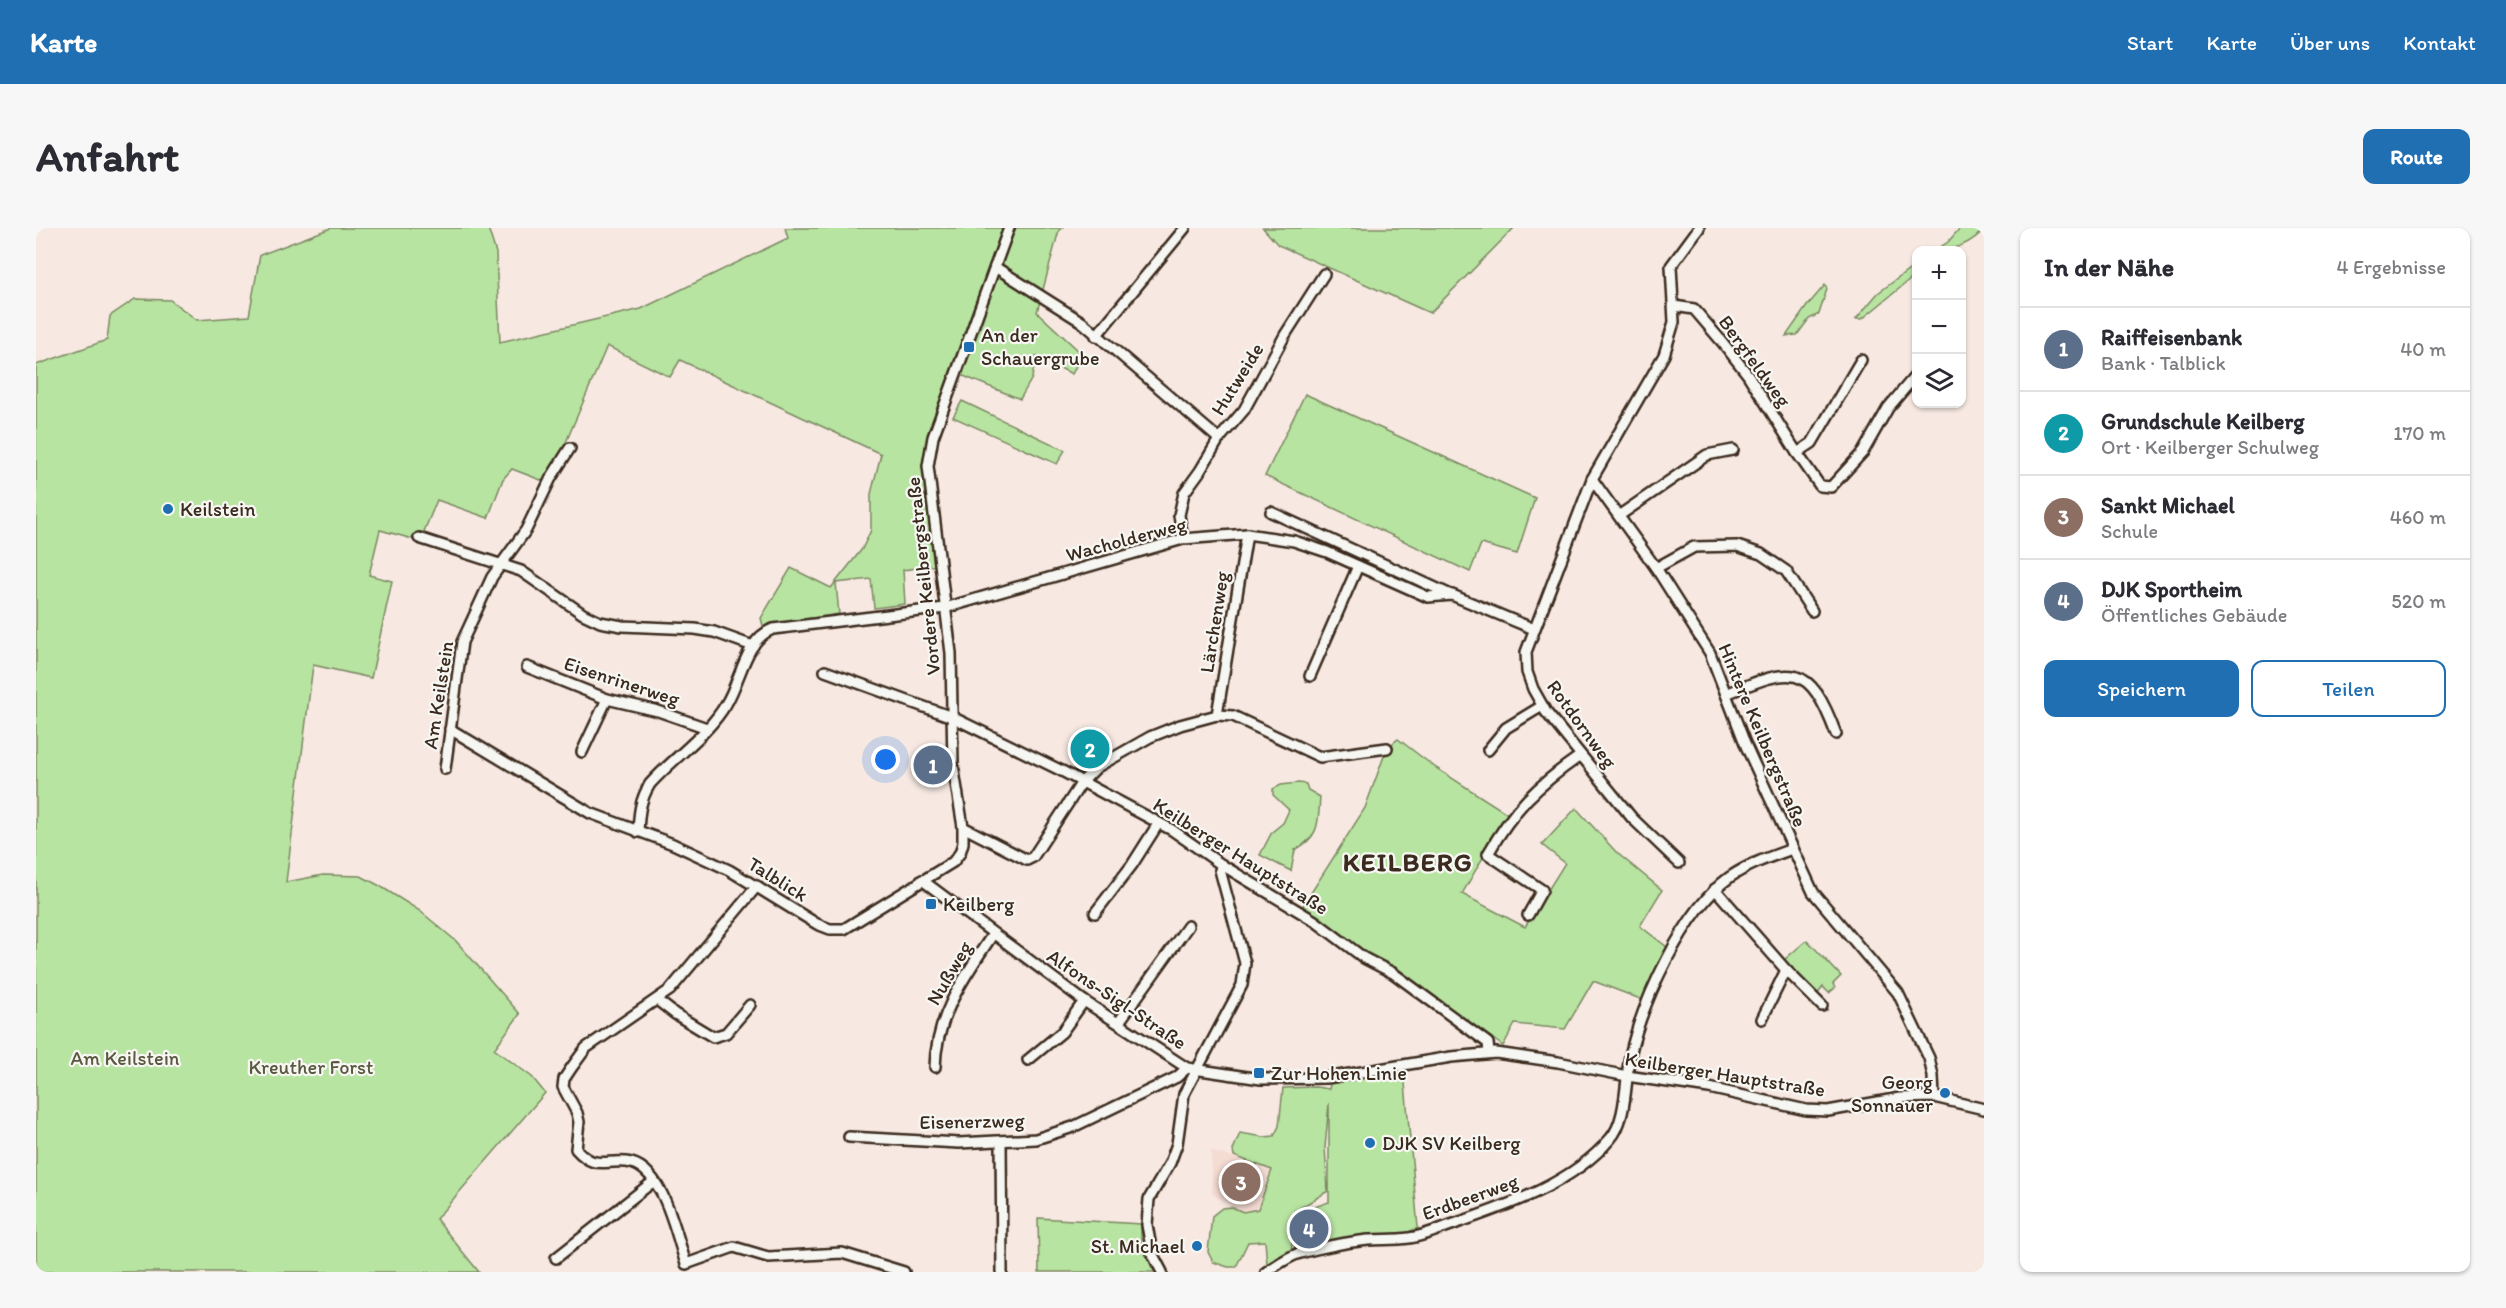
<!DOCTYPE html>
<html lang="de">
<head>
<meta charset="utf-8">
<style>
  body { margin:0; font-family:Itim,sans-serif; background:#f7f7f7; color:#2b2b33 }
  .controls { position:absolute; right:18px; top:18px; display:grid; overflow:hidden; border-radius:12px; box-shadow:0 2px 4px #0004 }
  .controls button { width:54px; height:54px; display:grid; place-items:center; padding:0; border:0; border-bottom:2px solid #e1e1e2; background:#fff; color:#2b2b33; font:30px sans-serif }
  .you { position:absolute; left:850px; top:532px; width:21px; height:21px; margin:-15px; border:4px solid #fff; border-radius:50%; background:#1a73e8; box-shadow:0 0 0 9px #1a73e833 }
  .badge { display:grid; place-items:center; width:39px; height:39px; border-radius:50%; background:#1f6fb2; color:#fff; font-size:20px; font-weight:700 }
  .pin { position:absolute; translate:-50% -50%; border:3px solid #fff; box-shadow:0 2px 6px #0006 }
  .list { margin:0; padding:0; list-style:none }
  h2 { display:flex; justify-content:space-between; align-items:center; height:78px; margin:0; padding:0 24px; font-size:26px }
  h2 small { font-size:20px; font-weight:400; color:#7c7c81 }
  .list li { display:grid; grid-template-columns:39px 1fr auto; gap:18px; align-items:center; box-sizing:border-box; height:84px; padding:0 24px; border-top:2px solid #e1e1e2 }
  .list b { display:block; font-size:22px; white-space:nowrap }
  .list p { margin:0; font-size:20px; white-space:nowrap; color:#7c7c81 }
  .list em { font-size:20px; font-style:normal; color:#7c7c81 }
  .actions { display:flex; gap:12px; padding:18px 24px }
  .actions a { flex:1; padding:14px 0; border:2px solid #1f6fb2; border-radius:12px; text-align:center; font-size:21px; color:#1f6fb2 }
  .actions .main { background:#1f6fb2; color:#fff }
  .icon { flex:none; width:33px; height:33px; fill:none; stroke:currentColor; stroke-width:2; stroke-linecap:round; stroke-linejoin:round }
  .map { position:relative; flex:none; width:1948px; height:1044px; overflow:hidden; border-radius:12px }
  header { display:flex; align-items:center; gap:36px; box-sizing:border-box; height:84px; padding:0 30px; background:#1f6fb2; color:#fff }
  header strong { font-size:28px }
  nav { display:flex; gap:33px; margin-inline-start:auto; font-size:21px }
  .intro { display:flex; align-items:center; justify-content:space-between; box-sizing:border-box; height:144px; padding:0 36px }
  h1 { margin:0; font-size:42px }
  .button { padding:15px 27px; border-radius:12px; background:#1f6fb2; color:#fff; font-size:21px; font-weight:700 }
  main { display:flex; gap:36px; padding:0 36px }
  aside { flex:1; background:#fff; border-radius:12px; box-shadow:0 2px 4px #0004 }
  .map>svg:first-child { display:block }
</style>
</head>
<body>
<header>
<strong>Karte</strong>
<nav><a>Start</a><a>Karte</a><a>Über uns</a><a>Kontakt</a></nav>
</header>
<div class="intro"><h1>Anfahrt</h1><a class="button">Route</a></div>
<main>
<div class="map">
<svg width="1948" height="1044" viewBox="0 0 1948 1044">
  <rect width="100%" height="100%" fill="#f7e9e2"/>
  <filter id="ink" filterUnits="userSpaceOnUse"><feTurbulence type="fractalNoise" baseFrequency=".0167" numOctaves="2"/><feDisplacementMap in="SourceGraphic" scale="12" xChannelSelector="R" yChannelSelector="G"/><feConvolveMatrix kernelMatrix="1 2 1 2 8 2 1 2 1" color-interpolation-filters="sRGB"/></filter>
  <g filter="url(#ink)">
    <!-- built -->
    <polygon fill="#f4dcd3" points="1175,923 1238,941 1219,993 1176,966"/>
    <!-- green -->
    <g fill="#b8e4a2" stroke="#7a8760" stroke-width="1.5">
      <polygon points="295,0 452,0 460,25 464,114 605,81 752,10 749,0 1026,0 1023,2 1001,84 1046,126 1036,146 1000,128 996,150 984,171 925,147 901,212 898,238 891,235 902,337 867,342 869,376 838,380 835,351 800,355 803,386 727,398 725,390 755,340 795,360 826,321 835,302 835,266 845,226 644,132 634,149 571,118 522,233 510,254 476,241 467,251 452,290 401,272 384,313 344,302 333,347 356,353 335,450 277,437 250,654 287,647 325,648 344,658 384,683 420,713 484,786 458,821 496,849 509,865 400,991 443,1044 0,1044 0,137 71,112 74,88 99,71 134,72 161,92 213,88 224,27"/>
      <polygon points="1227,0 1478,0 1394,85 1242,17"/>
      <path d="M1924 0 1948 1C1936 15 1918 23 1900 22L1912 14Z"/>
      <polygon points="1880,37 1880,47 1826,91 1820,91 1842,65"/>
      <polygon points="1789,57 1791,61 1783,86 1773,91 1761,107 1750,108 1771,78"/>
      <polygon points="1269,166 1499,270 1481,326 1445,316 1434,344 1229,248"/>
      <polygon points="926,173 1029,222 1021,236 917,189"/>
      <polygon points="1362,511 1400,540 1472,586 1426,666 1489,699 1529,635 1506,617 1540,580 1581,625 1626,662 1604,698 1631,719 1607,772 1557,753 1529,801 1479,796 1467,818 1357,741 1328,725 1266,679 1329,580 1351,520"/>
      <path d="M1262 555 1270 556 1272 562 1284 569C1282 596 1284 608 1259 622L1255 643 1224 627 1236 604 1247 595 1253 582 1237 567V561L1245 557Z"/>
      <polygon points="1771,712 1805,748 1797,756 1799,760 1793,765 1787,759 1781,767 1748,732"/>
      <polygon points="1368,844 1382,1000 1365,1007 1258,1023 1261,985 1293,974 1293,875 1289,920 1292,963 1259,983 1255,1025 1231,1036 1229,1013 1212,1014 1200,1039 1192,1039 1177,1034 1172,1024 1176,988 1186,980 1196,979 1207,984 1222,981 1236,942 1198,928 1197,922 1204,905 1228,909 1238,908 1243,898 1247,860 1280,859 1293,861 1294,856"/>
      <polygon points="1002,990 1105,996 1105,1021 1112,1025 1115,1038 1119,1044 1003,1044"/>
    </g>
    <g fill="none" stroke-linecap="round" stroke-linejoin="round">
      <defs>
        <g id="street">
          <polyline points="959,39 1046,94 1183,211"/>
          <polyline points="1638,78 1658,81 1687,115 1712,147 1761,225 1776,215 1825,132"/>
          <polyline points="1060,108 1149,0"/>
          <polyline points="1761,225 1784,258 1795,259 1827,224 1852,180 1880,147"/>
          <polyline points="1556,251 1620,340 1674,425 1710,518 1777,664 1862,765 1893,830 1897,848 1898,869"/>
          <polyline points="1235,284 1415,367"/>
          <polyline points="1584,287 1671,227 1697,222"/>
          <polyline points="383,310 485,343 547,386 564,394 586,398 659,401 678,404 717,418"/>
          <polyline points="1147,311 1143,287 1148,265 1164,243 1183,211 1208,182 1249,107 1288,46"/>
          <polyline points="1620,340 1658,319 1701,318 1725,326 1750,343 1776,383"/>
          <polyline points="491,439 571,471 622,483 671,500"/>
          <polyline points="789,443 916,489 1026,543 1136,602 1186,637 1279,693 1328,730 1357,745 1452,815 1453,825"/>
          <polyline points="1274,448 1322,338"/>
          <path d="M1690 466C1756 439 1773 433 1800 506"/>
          <polyline points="1181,487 1211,306"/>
          <polyline points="414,501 554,585 637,616 693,642 781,696 794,701 808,701 917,634 924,625 927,615 927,599 917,537 915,425 892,238 897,209 973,0"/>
          <polyline points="1452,522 1470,500 1506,478"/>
          <polyline points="546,524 571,471"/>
          <polyline points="409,541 426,414 456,349 490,302 515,250 534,220"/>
          <polyline points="927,599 991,632 997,629 1046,554 1061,539 1114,509 1144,497 1181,487 1197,488 1284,529 1351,520"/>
          <path d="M602 604C603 585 604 572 614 556 638 529 672 507 690 476 705 452 709 411 737 401L909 380 1147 311 1211 306 1258 313 1291 324 1392 369 1416 367 1498 401"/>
          <polyline points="1643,635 1596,590 1510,484 1497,461 1491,444 1490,424 1556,251 1628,127 1638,94 1635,38 1663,0"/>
          <polyline points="886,652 1048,773 1151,840 1225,851 1290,850 1415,829 1460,825 1522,834 1591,848 1673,860 1770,882 1792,883 1864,870 1898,869 1948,881"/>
          <path d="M721 658 634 762 550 820 536 839 528 851 527 859 541 885 543 894 540 921C559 942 566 932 590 934 627 937 640 1006 650 1036L698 1019 732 1029 806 1025 868 1044"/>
          <polyline points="1679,661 1750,742 1786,778"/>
          <polyline points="1059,685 1096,637 1122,596"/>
          <path d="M1492 687 1506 662 1452 626C1477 581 1502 557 1544 528"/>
          <polyline points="621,772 639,786 677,809 690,805 714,777"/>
          <polyline points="1726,791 1750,742"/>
          <polyline points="1083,794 1152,698"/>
          <polyline points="992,832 1026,804 1048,773"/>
          <path d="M899 839C900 787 929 748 957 706"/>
          <polyline points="813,909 923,915 1000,911 1037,899 1141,849 1151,840"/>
          <polyline points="965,913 966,1044"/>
          <polyline points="520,1030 618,953"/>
          <polyline points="1126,1044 1116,1025 1111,997 1113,971 1134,935 1141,916 1148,866 1206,757 1209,735 1184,642 1186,637"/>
          <path d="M1230 1044C1240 1038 1250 1030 1261 1026 1281 1020 1312 1014 1332 1012 1346 1011 1360 1012 1373 1010 1389 1008 1405 1000 1421 995 1473 977 1537 955 1574 911 1591 893 1589 852 1594 828 1606 774 1648 682 1694 649 1713 636 1734 629 1756 621"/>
        </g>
      </defs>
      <!-- street casing -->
      <use href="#street" stroke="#3b2a1e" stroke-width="14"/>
      <!-- street -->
      <use href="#street" stroke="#f6f6f2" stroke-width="9"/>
    </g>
  </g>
  <!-- markers -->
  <g fill="#1f6fb2" stroke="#f6f6f2" stroke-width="2">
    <rect x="927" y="113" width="12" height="12" rx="3"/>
    <circle cx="132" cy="281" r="6"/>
    <rect x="889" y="670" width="12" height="12" rx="3"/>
    <rect x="1217" y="839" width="12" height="12" rx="3"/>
    <circle cx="1909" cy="865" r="6"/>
    <circle cx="1334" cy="915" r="6"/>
    <circle cx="1161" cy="1018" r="6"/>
  </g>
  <g text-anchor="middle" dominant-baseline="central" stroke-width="4.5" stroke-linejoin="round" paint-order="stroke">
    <!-- poi labels -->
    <g font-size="20" fill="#3b2a1e" stroke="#f6f6f2" text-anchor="start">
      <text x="945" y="107">An der<tspan x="945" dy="23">Schauergrube</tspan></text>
      <text x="144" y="281">Keilstein</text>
      <text x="907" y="676">Keilberg</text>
      <text x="1235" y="845">Zur Hohen Linie</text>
      <text x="1897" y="854" text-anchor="end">Georg<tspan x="1897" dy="23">Sonnauer</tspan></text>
      <text x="1346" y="915">DJK SV Keilberg</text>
      <text x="1149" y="1018" text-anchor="end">St. Michael</text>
    </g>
    <!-- street labels -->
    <g font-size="20" fill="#3b2a1e" stroke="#f6f6f2">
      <text transform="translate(1719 133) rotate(54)">Bergfeldweg</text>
      <text transform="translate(1201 151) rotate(-58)">Hutweide</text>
      <text transform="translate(1090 311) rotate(-15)">Wacholderweg</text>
      <text transform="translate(887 348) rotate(-96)">Vordere Keilbergstraße</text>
      <text transform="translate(1178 394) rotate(-81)">Lärchenweg</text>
      <text transform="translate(586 453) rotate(18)">Eisenrinerweg</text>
      <text transform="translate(402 467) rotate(-81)">Am Keilstein</text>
      <text transform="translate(1546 496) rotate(54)">Rotdornweg</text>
      <text transform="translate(1727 507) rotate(67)">Hintere Keilbergstraße</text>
      <text transform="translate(1205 628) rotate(32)">Keilberger Hauptstraße</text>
      <text transform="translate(742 651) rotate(32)">Talblick</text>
      <text transform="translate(913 745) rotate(-60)">Nußweg</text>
      <text transform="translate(1081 771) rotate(34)">Alfons-Sigl-Straße</text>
      <text transform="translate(1689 846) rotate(9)">Keilberger Hauptstraße</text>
      <text transform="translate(936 893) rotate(-1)">Eisenerzweg</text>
      <text transform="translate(1434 969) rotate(-20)">Erdbeerweg</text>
    </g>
    <!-- park labels -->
    <g font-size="20" fill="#5a583f" stroke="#f6f6f2">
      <text x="89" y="830">Am Keilstein</text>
      <text x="275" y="839">Kreuther Forst</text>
    </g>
    <!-- district labels -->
    <g font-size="26" font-weight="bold" letter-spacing="1.5" fill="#3b2a1e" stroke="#f6f6f2">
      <text x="1372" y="634">KEILBERG</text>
    </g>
  </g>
</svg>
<div class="controls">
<button>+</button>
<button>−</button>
<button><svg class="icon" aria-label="layers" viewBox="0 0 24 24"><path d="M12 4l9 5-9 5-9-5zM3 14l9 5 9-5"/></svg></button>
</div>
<div class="you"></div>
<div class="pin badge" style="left:897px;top:537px;background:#5c6f8a">1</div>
<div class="pin badge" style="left:1054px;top:521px;background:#0f9aa8">2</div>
<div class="pin badge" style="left:1205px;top:954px;background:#8d6e63">3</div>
<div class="pin badge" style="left:1273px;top:1001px;background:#5c6f8a">4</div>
</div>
<aside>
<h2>In der Nähe<small>4 Ergebnisse</small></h2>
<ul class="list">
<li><span class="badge" style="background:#5c6f8a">1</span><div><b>Raiffeisenbank</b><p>Bank · Talblick</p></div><em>40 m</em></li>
<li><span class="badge" style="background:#0f9aa8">2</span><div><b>Grundschule Keilberg</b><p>Ort · Keilberger Schulweg</p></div><em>170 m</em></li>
<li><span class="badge" style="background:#8d6e63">3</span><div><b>Sankt Michael</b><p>Schule</p></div><em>460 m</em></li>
<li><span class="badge" style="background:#5c6f8a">4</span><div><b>DJK Sportheim</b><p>Öffentliches Gebäude</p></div><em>520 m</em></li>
</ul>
<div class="actions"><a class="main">Speichern</a><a>Teilen</a></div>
</aside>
</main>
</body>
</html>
